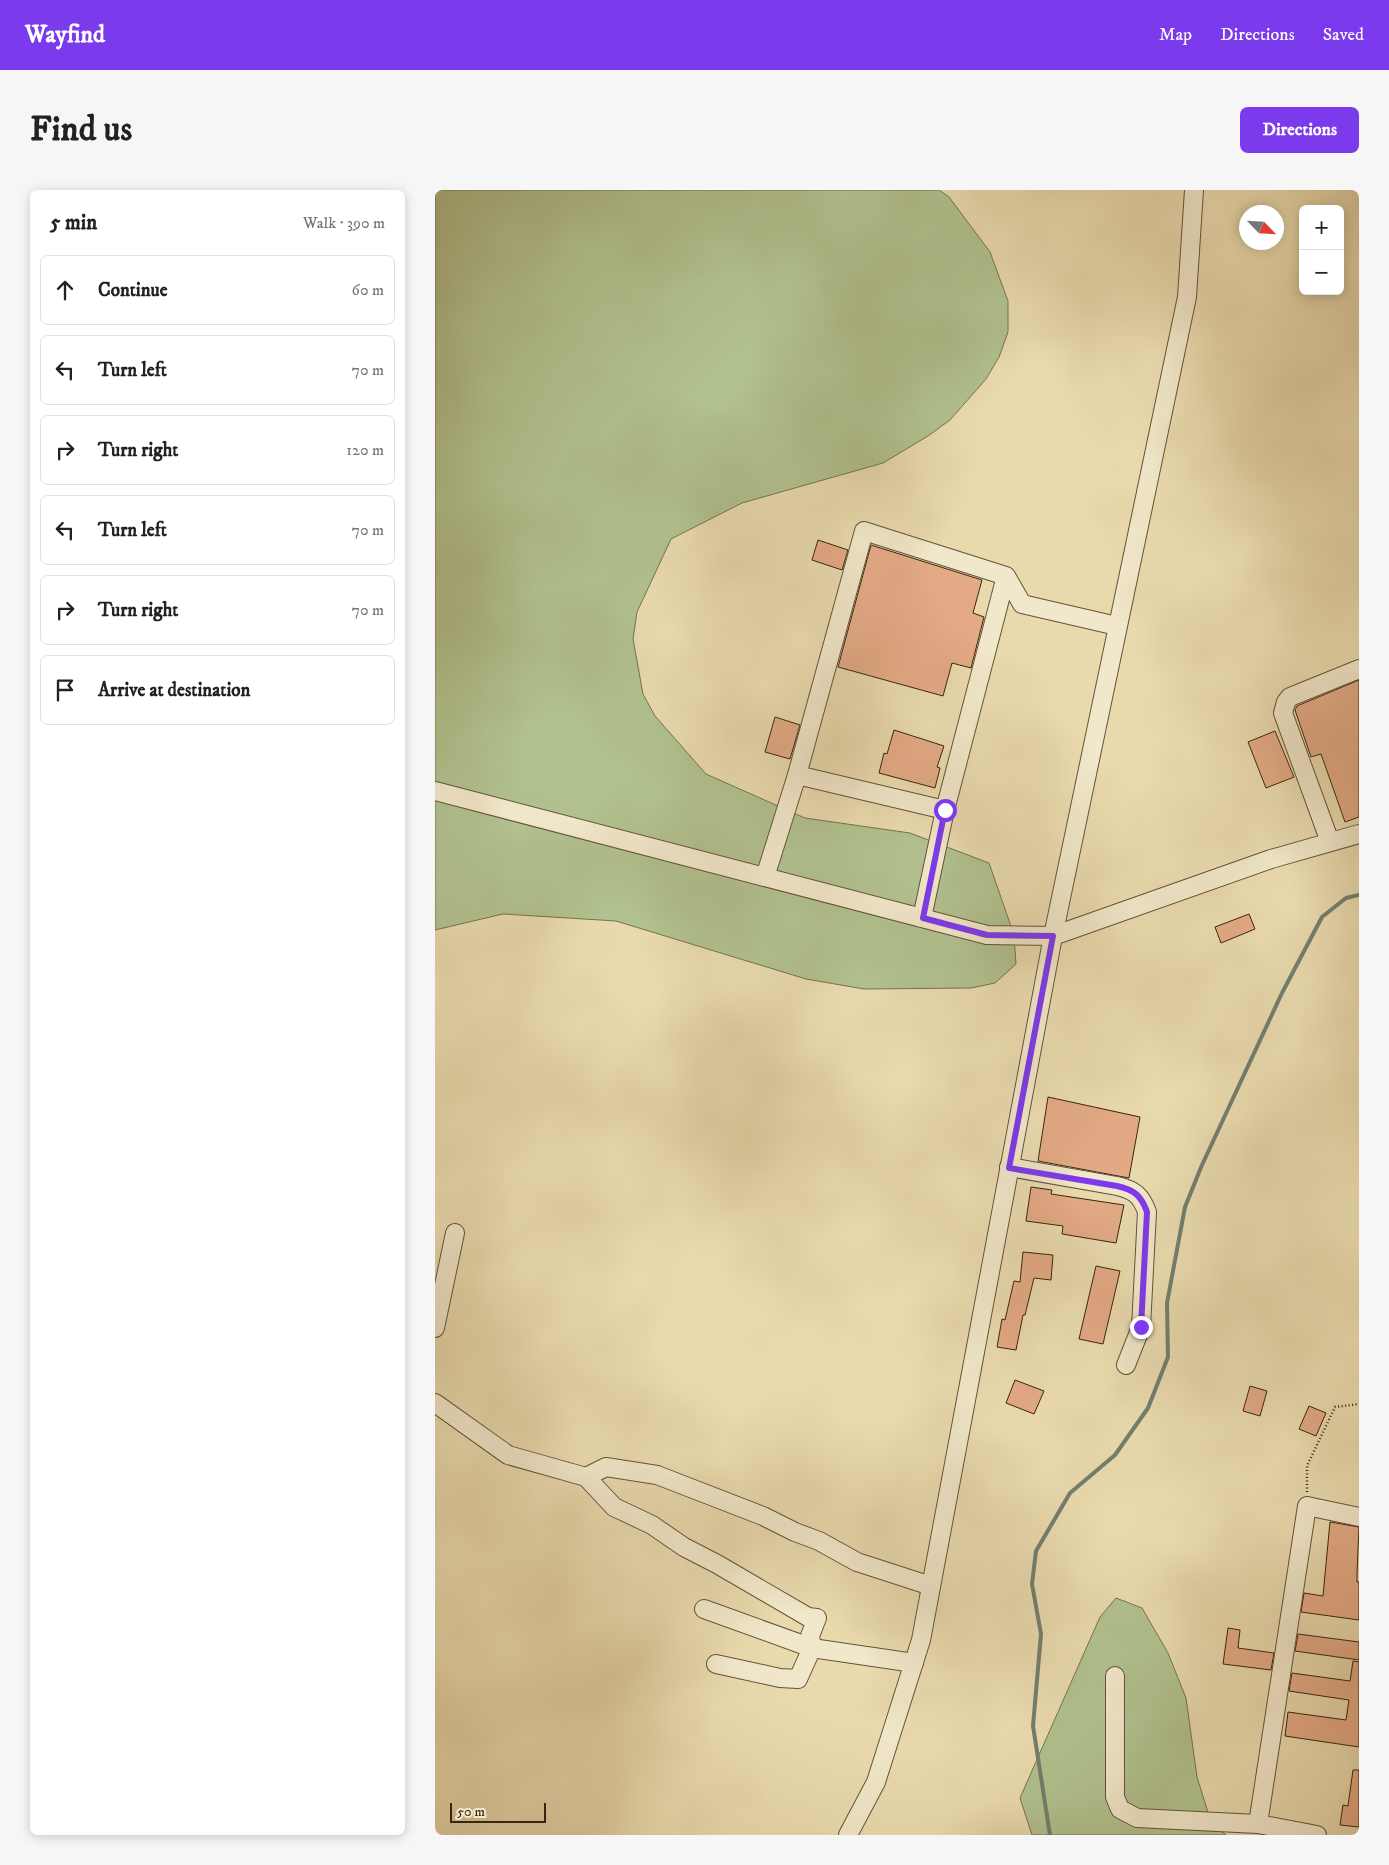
<!DOCTYPE html>
<html lang="en">
<head>
<meta charset="utf-8">
<style>
  body { margin:0; font-family:"IM FELL DW Pica",serif; background:#f6f6f6; color:#222 }
  .controls { position:absolute; right:15px; top:15px; display:grid; overflow:hidden; border-radius:8px; box-shadow:0 2px 12px #0003 }
  .controls button { width:45px; height:45px; display:grid; place-items:center; padding:0; border:0; border-bottom:1px solid #e0e0e0; background:#fff; color:#222; font:25px sans-serif }
  .compass { position:absolute; left:804px; top:15px; width:45px; height:45px; border-radius:50%; background:#fff; box-shadow:0 2px 12px #0003; rotate:115deg }
  .scale { position:absolute; left:15px; bottom:12px; width:96px; box-sizing:border-box; padding-left:5px; border:2px solid #38260e; border-top:0; font-size:14px; line-height:18px; white-space:nowrap; color:#38260e; -webkit-text-stroke:4px #f1e7ca; paint-order:stroke }
  .stop { position:absolute; width:15px; height:15px; margin:-11px; border:4px solid #7c3aed; border-radius:50%; background:#fff }
  .stop.end { background:#7c3aed; border-color:#fff; box-shadow:0 1px 5px #0008 }
  .list { margin:0; padding:0; list-style:none }
  h2 { display:flex; justify-content:space-between; align-items:center; height:65px; margin:0; padding:0 20px; font-size:21px }
  h2 small { font-size:16px; font-weight:400; color:#767676 }
  .list li { display:grid; grid-template-columns:32px 1fr auto; gap:15px; align-items:center; box-sizing:border-box; height:70px; margin:0 10px 10px; padding:0 10px; border:1px solid #e0e0e0; border-radius:8px }
  .list b { display:block; font-size:19px; white-space:nowrap }
  .list em { font-size:16px; font-style:normal; color:#767676 }
  .icon { flex:none; width:28px; height:28px; fill:none; stroke:currentColor; stroke-width:2; stroke-linecap:round; stroke-linejoin:round }
  .map { position:relative; flex:none; width:924px; height:1645px; overflow:hidden; border-radius:8px }
  header { display:flex; align-items:center; gap:30px; box-sizing:border-box; height:70px; padding:0 25px; background:#7c3aed; color:#fff }
  header strong { font-size:24px }
  nav { display:flex; gap:28px; margin-inline-start:auto; font-size:18px }
  .intro { display:flex; align-items:center; justify-content:space-between; box-sizing:border-box; height:120px; padding:0 30px }
  h1 { margin:0; font-size:35px }
  .button { padding:12px 22px; border-radius:8px; background:#7c3aed; color:#fff; font-size:18px; font-weight:700 }
  main { display:flex; gap:30px; padding:0 30px }
  aside { flex:1; background:#fff; border-radius:8px; box-shadow:0 2px 12px #0003 }
  .map>svg:first-child { display:block }
</style>
</head>
<body>
<header>
<strong>Wayfind</strong>
<nav><a>Map</a><a>Directions</a><a>Saved</a></nav>
</header>
<div class="intro"><h1>Find us</h1><a class="button">Directions</a></div>
<main>
<aside>
<h2>5 min<small>Walk · 390 m</small></h2>
<ul class="list">
<li><svg class="icon" aria-label="ahead" viewBox="0 0 24 24"><path d="M12 20V5M6 11l6-6 6 6"/></svg><div><b>Continue</b></div><em>60 m</em></li>
<li><svg class="icon" aria-label="left" viewBox="0 0 24 24"><path d="M17 20v-9H6M10 6l-5 5 5 5"/></svg><div><b>Turn left</b></div><em>70 m</em></li>
<li><svg class="icon" aria-label="right" viewBox="0 0 24 24"><path d="M7 20v-9h11M14 6l5 5-5 5"/></svg><div><b>Turn right</b></div><em>120 m</em></li>
<li><svg class="icon" aria-label="left" viewBox="0 0 24 24"><path d="M17 20v-9H6M10 6l-5 5 5 5"/></svg><div><b>Turn left</b></div><em>70 m</em></li>
<li><svg class="icon" aria-label="right" viewBox="0 0 24 24"><path d="M7 20v-9h11M14 6l5 5-5 5"/></svg><div><b>Turn right</b></div><em>70 m</em></li>
<li><svg class="icon" aria-label="arrive" viewBox="0 0 24 24"><path d="M6 21V4h12l-3 4 3 4H6"/></svg><div><b>Arrive at destination</b></div></li>
</ul>
</aside>
<div class="map">
<svg width="924" height="1645" viewBox="0 0 924 1645">
  <rect width="100%" height="100%" fill="#e9daae"/>
  <filter id="stains"><feTurbulence type="fractalNoise" baseFrequency=".004" numOctaves="4"/><feColorMatrix values="0 0 0 0 .2 0 0 0 0 .09 0 0 0 0 .02 0 0 0 .5 -.17"/></filter>
  <radialGradient id="worn" r=".72"><stop offset=".6" stop-color="#630" stop-opacity="0"/><stop offset="1" stop-color="#630" stop-opacity=".3"/></radialGradient>
  <!-- green -->
  <g fill="#b1c18f" stroke="#74744e">
    <polygon points="0,0 504,0 514,7 555,62 573,111 573,142 564,167 551,189 515,230 493,246 448,273 307,313 236,349 202,422 198,449 208,504 220,526 271,584 370,628 475,643 554,673 579,745 581,774 560,793 536,798 429,799 371,789 181,731 68,724 0,740"/>
    <polygon points="681,1408 707,1418 733,1463 751,1508 762,1587 776,1632 791,1645 597,1645 585,1608 665,1427"/>
  </g>
  <g fill="none" stroke-linecap="round" stroke-linejoin="round">
    <!-- stream -->
    <polyline stroke="#727f6f" stroke-width="4" points="615,1645 598,1536 606,1444 597,1394 601,1361 635,1303 680,1265 713,1218 733,1167 732,1113 750,1017 767,975 847,803 887,727 911,708 924,705"/>
  </g>
  <!-- building -->
  <g fill="#e3aa85" stroke="#38260e">
    <polygon points="383,350 413,360 407,380 377,370"/>
    <polygon points="436,355 547,390 538,423 549,427 536,478 517,473 508,506 403,477"/>
    <polygon points="924,490 924,627 910,632 886,564 876,567 860,520 862,516"/>
    <polygon points="340,527 365,535 355,569 330,562"/>
    <polygon points="459,540 509,556 502,577 505,578 500,598 444,583 449,563 452,564"/>
    <polygon points="840,541 859,587 831,598 813,552"/>
    <polygon points="814,724 820,739 786,753 780,737"/>
    <polygon points="613,907 705,927 694,988 603,971"/>
    <polygon points="596,997 617,1000 616,1004 689,1015 681,1053 627,1044 628,1036 591,1031"/>
    <polygon points="588,1062 618,1065 616,1090 599,1088 590,1125 588,1125 581,1160 562,1157 567,1129 570,1130 579,1091 585,1092"/>
    <polygon points="661,1076 685,1081 668,1154 644,1149"/>
    <polygon points="580,1190 609,1201 599,1224 571,1213"/>
    <polygon points="815,1196 832,1201 825,1226 808,1221"/>
    <polygon points="874,1216 891,1223 881,1246 864,1239"/>
    <polygon points="895,1332 924,1337 922,1383 922,1392 924,1392 924,1430 866,1422 869,1403 888,1406"/>
    <polygon points="793,1438 805,1440 803,1458 839,1463 836,1480 788,1474"/>
    <polygon points="863,1444 924,1452 924,1470 860,1461"/>
    <polygon points="918,1471 924,1472 924,1557 850,1546 853,1522 911,1530 914,1510 854,1501 857,1483 915,1491"/>
    <polygon points="918,1580 924,1580 924,1637 905,1635 908,1615 913,1616"/>
  </g>
  <g fill="none" stroke-linecap="round" stroke-linejoin="round">
    <defs>
      <g id="minor">
        <polyline points="571,386 510,620 362,585 429,341 571,386 587,414 682,436"/>
        <polyline points="0,601 552,745 618,746 836,669 924,644"/>
        <polyline points="895,652 848,523 851,512 855,507 924,479"/>
        <polyline points="330,687 362,585"/>
        <polyline points="487,728 510,620"/>
        <path d="M574 977 682 996C699 1000 706 1005 712 1022L706 1137 691 1175"/>
        <polyline points="0,1138 20,1043"/>
        <polyline points="0,1213 73,1265 151,1287"/>
        <polyline points="269,1419 377,1458 363,1489 345,1488 281,1474"/>
        <polyline points="479,1473 377,1458 375,1446 382,1428 373,1427 282,1374 249,1357 217,1335 179,1317 151,1287 171,1277 222,1285 328,1326 360,1342 384,1351 422,1372 496,1396"/>
        <polyline points="680,1486 680,1607 685,1619 702,1628 823,1634"/>
        <polyline points="413,1645 441,1592 486,1450 618,746 752,107 759,0"/>
        <polyline points="882,1645 823,1634 872,1316 924,1327"/>
      </g>
    </defs>
    <!-- minor casing -->
    <use href="#minor" stroke="#645336" stroke-width="20"/>
    <!-- path -->
    <polyline stroke="#38260e" stroke-width="2.5" stroke-dasharray="1 2.5" stroke-linecap="butt" points="872,1302 872,1276 900,1217 924,1214"/>
    <!-- minor -->
    <use href="#minor" stroke="#f1e7ca" stroke-width="18"/>
  </g>
  <g fill="none" stroke-linecap="round" stroke-linejoin="round">
    <!-- route -->
    <path stroke="#7c3aed" stroke-width="6" d="M510 620 488 728 552 745 618 746 574 978 682 996C699 1000 706 1005 712 1022L706 1137"/>
  </g>
  <rect width="100%" height="100%" filter="url(#stains)"/>
  <rect width="100%" height="100%" fill="url(#worn)"/>
</svg>
<div class="controls">
<button>+</button>
<button>−</button>
</div>
<svg class="compass" viewBox="-18 -18 36 36"><path d="M0-13l5 13h-10z" fill="#e53935"/><path d="M0 13l5-13h-10z" fill="#767676"/></svg>
<div class="scale">50 m</div>
<div class="stop" style="left:510px;top:620px"></div>
<div class="stop end" style="left:706px;top:1137px"></div>
</div>
</main>
</body>
</html>
